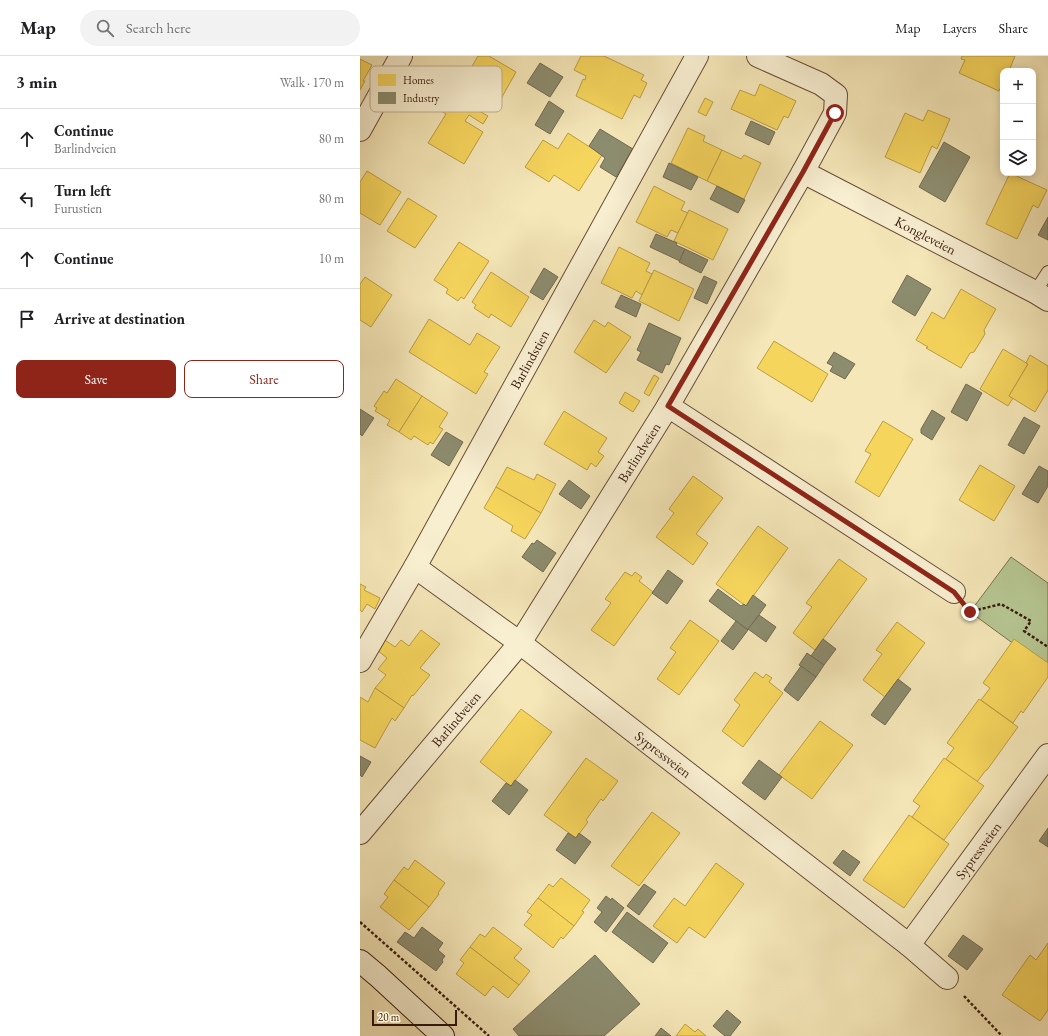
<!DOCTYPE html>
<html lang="en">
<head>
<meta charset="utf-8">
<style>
  body { margin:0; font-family:"EB Garamond",serif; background:#f2f2f2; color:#202124 }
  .controls { position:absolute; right:12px; top:12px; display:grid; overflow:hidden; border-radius:8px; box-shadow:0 2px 10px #0003 }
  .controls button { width:36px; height:36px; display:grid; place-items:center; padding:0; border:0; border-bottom:1px solid #e0e0e0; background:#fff; color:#202124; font:20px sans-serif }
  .scale { position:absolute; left:12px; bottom:10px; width:85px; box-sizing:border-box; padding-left:4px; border:2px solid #391a0d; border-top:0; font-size:11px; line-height:14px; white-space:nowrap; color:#391a0d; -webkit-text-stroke:3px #f8efd1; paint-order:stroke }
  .stop { position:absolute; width:12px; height:12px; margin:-9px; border:3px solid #8f2418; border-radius:50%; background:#fff }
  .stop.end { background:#8f2418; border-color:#fff; box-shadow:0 1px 4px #0008 }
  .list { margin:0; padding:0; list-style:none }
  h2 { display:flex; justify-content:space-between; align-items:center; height:52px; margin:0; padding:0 16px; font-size:17px }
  h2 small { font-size:13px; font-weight:400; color:#757577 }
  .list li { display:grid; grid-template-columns:26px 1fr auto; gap:12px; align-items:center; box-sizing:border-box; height:60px; padding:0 16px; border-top:1px solid #e0e0e0 }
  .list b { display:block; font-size:15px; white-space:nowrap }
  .list p { margin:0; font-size:13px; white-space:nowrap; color:#757577 }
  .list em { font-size:13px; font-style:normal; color:#757577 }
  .actions { display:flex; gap:8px; padding:12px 16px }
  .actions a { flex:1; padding:9px 0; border:1px solid #8f2418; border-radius:8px; text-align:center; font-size:14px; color:#8f2418 }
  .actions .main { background:#8f2418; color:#fff }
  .icon { flex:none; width:22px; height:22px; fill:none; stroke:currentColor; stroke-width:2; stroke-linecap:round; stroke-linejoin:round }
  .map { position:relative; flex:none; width:688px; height:980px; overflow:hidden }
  header { display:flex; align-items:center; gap:24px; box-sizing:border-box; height:56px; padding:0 20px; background:#fff; border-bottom:1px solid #e0e0e0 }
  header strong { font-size:19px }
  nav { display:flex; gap:22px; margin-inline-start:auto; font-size:14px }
  .search { width:280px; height:36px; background:#f2f2f2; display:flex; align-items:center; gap:10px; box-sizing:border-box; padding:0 14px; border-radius:22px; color:#757577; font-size:15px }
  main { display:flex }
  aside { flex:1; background:#fff }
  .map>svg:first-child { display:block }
</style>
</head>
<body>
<header>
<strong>Map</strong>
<div class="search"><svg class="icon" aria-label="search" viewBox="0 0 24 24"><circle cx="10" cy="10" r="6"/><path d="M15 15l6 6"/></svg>Search here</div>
<nav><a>Map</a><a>Layers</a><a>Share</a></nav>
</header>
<main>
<aside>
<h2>3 min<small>Walk · 170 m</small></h2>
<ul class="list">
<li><svg class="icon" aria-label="ahead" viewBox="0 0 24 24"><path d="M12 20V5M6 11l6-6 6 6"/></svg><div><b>Continue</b><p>Barlindveien</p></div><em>80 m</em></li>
<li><svg class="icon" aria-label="left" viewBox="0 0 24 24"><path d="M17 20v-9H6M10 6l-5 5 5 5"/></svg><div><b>Turn left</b><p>Furustien</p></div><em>80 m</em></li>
<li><svg class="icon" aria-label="ahead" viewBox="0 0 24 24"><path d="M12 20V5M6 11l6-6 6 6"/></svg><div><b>Continue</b></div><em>10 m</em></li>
<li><svg class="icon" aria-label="arrive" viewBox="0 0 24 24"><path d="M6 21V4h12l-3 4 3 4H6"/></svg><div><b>Arrive at destination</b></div></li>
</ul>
<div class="actions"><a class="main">Save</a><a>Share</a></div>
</aside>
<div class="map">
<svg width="688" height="980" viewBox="0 0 688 980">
  <rect width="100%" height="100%" fill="#f5e7b8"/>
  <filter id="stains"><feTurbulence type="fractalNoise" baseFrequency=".005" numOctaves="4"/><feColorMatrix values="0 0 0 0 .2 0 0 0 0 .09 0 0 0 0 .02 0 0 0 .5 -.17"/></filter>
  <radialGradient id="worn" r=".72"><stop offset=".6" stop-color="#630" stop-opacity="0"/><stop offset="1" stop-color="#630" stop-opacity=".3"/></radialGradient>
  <!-- green -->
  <polygon fill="#b6c793" stroke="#787050" points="651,501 688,527 688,613 610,556"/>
  <!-- homes -->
  <g fill="#f6d55c" stroke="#bd9d44">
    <polygon points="118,0 129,0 156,16 137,50 120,40 113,52 86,36 95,21 103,26"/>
    <polygon points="221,0 244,0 284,19 281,24 287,27 280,42 274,39 262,63 216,40 223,23 225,24 226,20 214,14"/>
    <polygon points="602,0 655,0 649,15 643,15 643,27 639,35 599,17 605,4 601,3"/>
    <polygon points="0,3 12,9 3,25 5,25 0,34"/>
    <polygon points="400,28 436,45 428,62 424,60 417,74 371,53 380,34 395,40"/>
    <polygon points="86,36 128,60 123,68 109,59 105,65 123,76 104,108 68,87 86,58 77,52"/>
    <polygon points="345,42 353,46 346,60 338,56"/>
    <polygon points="568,54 590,63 577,93 572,90 560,117 525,101 545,57 563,65"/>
    <polygon points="328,72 345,80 343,85 362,94 347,125 311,107"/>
    <polygon points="208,77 242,99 219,135 194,119 189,126 165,111 183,84 198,93"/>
    <polygon points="362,94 381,103 384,99 401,107 384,143 347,125"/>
    <polygon points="7,115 41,136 20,169 0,157 0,126"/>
    <polygon points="650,117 687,134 678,152 673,149 657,183 626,168"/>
    <polygon points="294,130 325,146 321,154 328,157 318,177 311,174 307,181 276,166"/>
    <polygon points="48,142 77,160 55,192 27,175"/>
    <polygon points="329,154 368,173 353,204 314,185"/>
    <polygon points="99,186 129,205 104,243 101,241 98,245 86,237 88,233 74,224"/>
    <polygon points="259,191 290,207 286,215 292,218 282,239 276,235 272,242 241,227"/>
    <polygon points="294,214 334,233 319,265 279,245"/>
    <polygon points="131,216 169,241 151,271 131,258 129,262 114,252 116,249 112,246"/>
    <polygon points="5,221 32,239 11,271 0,264 0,228"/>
    <polygon points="601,233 636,253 624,274 625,278 614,296 610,297 601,312 566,292 568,291 556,284 572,256 584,263"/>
    <polygon points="69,263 110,289 117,277 140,291 124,316 128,318 116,338 49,296"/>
    <polygon points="234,264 245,271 248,266 271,281 246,317 214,296"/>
    <polygon points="414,285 468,318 452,346 397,312"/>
    <polygon points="643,293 668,308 649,340 653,342 648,350 620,333"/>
    <polygon points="670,299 688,310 688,334 675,356 649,340 668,308 666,307"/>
    <polygon points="294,319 299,322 289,340 284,337"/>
    <polygon points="36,323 62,340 39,376 27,369 30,364 15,355 17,352 14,350 24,335 27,337"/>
    <polygon points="265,336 280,345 273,356 259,347"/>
    <polygon points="62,340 88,357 79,371 83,373 73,388 70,386 68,389 54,380 51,384 39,376"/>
    <polygon points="204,355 247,382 238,396 244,400 236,411 231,407 227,414 184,388"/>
    <polygon points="523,365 553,383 519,441 495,426 511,398 505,395"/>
    <polygon points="620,409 655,430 634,465 599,444"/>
    <polygon points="147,411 174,424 177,418 196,428 181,457 136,431"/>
    <polygon points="333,420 363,442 336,478 348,487 333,509 296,481 314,457 309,453"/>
    <polygon points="136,431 181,457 165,483 151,475 153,470 124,452"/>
    <polygon points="398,470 428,492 386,550 356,528"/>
    <polygon points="479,503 507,523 455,594 433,577 452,551 446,547"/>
    <polygon points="265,516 272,520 275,516 282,521 279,525 293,536 254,590 231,574 251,547 245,543"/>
    <polygon points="0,528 6,531 4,534 20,542 15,553 7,548 2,556 0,554"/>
    <polygon points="330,564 359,585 319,639 297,623 316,596 310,592"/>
    <polygon points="537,566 565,587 525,641 503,624 522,598 516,594"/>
    <polygon points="61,574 80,588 60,612 70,619 53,640 52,639 44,652 15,632 26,619 18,613 27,602 17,594 25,584 35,591 41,584 49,590"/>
    <polygon points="654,583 688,607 688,621 663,657 661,655 653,667 621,644 630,632 623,627"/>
    <polygon points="395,616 403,622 406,618 412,622 409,626 423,637 383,691 362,675 380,649 374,644"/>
    <polygon points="15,632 44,652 35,665 32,662 15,692 0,684 0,641 8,646"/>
    <polygon points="619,643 658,671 627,714 626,714 617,726 586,703 594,692 587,687"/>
    <polygon points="161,653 192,676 151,730 120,706"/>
    <polygon points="460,665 493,689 452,743 419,719"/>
    <polygon points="226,702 258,725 243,745 241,743 226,764 228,766 216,782 184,759"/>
    <polygon points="584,702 624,730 584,784 552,761 560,750 553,745"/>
    <polygon points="292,756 320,777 279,830 251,810"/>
    <polygon points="549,759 589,788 544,852 503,824"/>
    <polygon points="55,804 85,827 78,837 79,838 69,851 34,824 44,811 48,814"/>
    <polygon points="356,807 384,828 345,882 329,871 317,887 293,870 314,842 325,850"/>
    <polygon points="201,822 230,844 222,855 224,856 214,870 178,842 189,828 193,831"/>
    <polygon points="34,824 69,851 49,874 20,851 28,841 24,838"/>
    <polygon points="178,842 214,870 203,883 201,881 193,892 164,869 172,859 167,856"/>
    <polygon points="133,871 162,893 154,902 170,915 159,929 110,891 120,878 125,881"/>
    <polygon points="688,887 688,954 680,965 642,939 670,899 676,904"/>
    <polygon points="110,891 159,929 148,942 133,930 125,940 96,918 104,907 100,904"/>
    <polygon points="325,968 335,976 338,973 346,980 316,980"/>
  </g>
  <!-- industry -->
  <g fill="#8c8c6e" stroke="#736a51">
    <polygon points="180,7 203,21 190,41 167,27"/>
    <polygon points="189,45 204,55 190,78 175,69"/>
    <polygon points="391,65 415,76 409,89 385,78"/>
    <polygon points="240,73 273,93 256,121 240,111 245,102 229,90"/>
    <polygon points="584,86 610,101 585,146 559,131"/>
    <polygon points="309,107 338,121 331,134 303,121"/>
    <polygon points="357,130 385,144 378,157 350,143"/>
    <polygon points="688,161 688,184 678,179"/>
    <polygon points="296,178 317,187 316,189 325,193 320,205 290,191"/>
    <polygon points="325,193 348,204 341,217 319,206"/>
    <polygon points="184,212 198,221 183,244 170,236"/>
    <polygon points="547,219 571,233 555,260 532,246"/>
    <polygon points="344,220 357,226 347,248 334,242"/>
    <polygon points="261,239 281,248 276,261 255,251"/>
    <polygon points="289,267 321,282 309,309 306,308 302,317 277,304 281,296 277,294"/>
    <polygon points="474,296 495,308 485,323 470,315 473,310 467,307"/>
    <polygon points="606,328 622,337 607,365 591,356"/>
    <polygon points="0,353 14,362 2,380 0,378"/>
    <polygon points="572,354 585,362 572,384 561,377 561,373"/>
    <polygon points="664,361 680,370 664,398 648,389"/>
    <polygon points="86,376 103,386 89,410 71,399"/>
    <polygon points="679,410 688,415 688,430 678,447 662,438"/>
    <polygon points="209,424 230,440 221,453 199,438"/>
    <polygon points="177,484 196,497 183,516 162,501 172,487 174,488"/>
    <polygon points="308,514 323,525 307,548 292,537"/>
    <polygon points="358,533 381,550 384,548 386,550 393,539 406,549 388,574 349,545"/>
    <polygon points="399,559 416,571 406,586 388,573"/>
    <polygon points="376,565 388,574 373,594 361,585"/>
    <polygon points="463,583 476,593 464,609 451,600"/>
    <polygon points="447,597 464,609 456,621 439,609"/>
    <polygon points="441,610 456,621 438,645 424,634"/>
    <polygon points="538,623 551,633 525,669 511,659"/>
    <polygon points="0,700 11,706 2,721 0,719"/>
    <polygon points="399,704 422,721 405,744 382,727"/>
    <polygon points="155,724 168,734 149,759 132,745 146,727 151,730"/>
    <polygon points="688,772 688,791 679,785"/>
    <polygon points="208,777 216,782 219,777 231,786 215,808 196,794"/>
    <polygon points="483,794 500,806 490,820 473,807"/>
    <polygon points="284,828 296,836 279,859 267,850"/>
    <polygon points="246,840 251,844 252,842 264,852 246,876 234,866 242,856 237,852"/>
    <polygon points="267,856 308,887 293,907 252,876"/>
    <polygon points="62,871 83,887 78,894 85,900 82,904 83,906 76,915 37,886 45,876 54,882"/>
    <polygon points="603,879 623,893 607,914 588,900"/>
    <polygon points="235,899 280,948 244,980 159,980 153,973"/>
    <polygon points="367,954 381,966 370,980 365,980 353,970"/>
    <polygon points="301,972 311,980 295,980"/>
  </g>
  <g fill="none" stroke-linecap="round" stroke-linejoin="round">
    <defs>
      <polyline id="service" points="675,236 688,216"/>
      <g id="minor">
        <polyline points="0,74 41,0"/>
        <path id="s1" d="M443 116 675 236 688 244"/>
        <polyline points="308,350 594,536"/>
        <path id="s2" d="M55 511 160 587 549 889 587 922"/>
        <path id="s3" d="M0 605 55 511 337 0"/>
        <path id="s4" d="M0 777 160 587 308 350 443 116 475 57 476 39 461 28 398 0"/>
        <path id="s5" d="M549 889 688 699"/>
      </g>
      <polyline id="secondary" points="0,905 18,920 83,980"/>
    </defs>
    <!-- service casing -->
    <use href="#service" stroke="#684d38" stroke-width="14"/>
    <!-- minor casing -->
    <use href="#minor" stroke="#684d38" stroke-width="24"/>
    <!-- secondary casing -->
    <use href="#secondary" stroke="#391a0d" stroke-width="24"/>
    <!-- path -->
    <g stroke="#391a0d" stroke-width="2.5" stroke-dasharray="3 2" stroke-linecap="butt">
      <polyline points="613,555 641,548 671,565 664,575 688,591"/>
      <polyline points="0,866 129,980"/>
      <polyline points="604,940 642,980"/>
    </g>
    <!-- service -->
    <use href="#service" stroke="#f8efd1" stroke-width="12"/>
    <!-- minor -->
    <use href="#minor" stroke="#f8efd1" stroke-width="22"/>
    <!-- secondary -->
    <use href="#secondary" stroke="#f8efd1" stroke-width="22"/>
  </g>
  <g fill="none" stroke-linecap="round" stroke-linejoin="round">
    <!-- route -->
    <polyline stroke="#8f2418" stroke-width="5" points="475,57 443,116 308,350 594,536 610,556"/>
  </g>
  <g text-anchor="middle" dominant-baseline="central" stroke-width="4" stroke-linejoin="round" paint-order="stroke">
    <!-- street labels -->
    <g font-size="14" fill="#391a0d" stroke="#f8efd1">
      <text stroke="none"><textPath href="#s1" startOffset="138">Kongleveien</textPath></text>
      <text stroke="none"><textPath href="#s3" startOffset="346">Barlindstien</textPath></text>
      <text stroke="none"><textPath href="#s4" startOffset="473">Barlindveien</textPath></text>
      <text stroke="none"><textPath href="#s4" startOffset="149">Barlindveien</textPath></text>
      <text stroke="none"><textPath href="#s2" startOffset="311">Sypressveien</textPath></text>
      <text stroke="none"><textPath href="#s5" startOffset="117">Sypressveien</textPath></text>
    </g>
  </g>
  <!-- legend -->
  <rect x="10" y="10" width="132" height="46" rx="6" fill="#f8efd1" stroke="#bfaf96" stroke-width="1"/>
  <rect x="18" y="18" width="18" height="12" fill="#f6d55c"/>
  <rect x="18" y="36" width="18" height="12" fill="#8c8c6e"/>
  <g font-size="11" fill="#391a0d">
    <text x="43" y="28">Homes</text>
    <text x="43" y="46">Industry</text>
  </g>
  <rect width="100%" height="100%" filter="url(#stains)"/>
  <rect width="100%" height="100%" fill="url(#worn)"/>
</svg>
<div class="controls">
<button>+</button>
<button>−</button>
<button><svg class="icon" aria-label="layers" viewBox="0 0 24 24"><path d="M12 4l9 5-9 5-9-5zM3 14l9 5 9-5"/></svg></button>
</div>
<div class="scale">20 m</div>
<div class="stop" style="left:475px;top:57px"></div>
<div class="stop end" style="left:610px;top:556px"></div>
</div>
</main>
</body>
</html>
